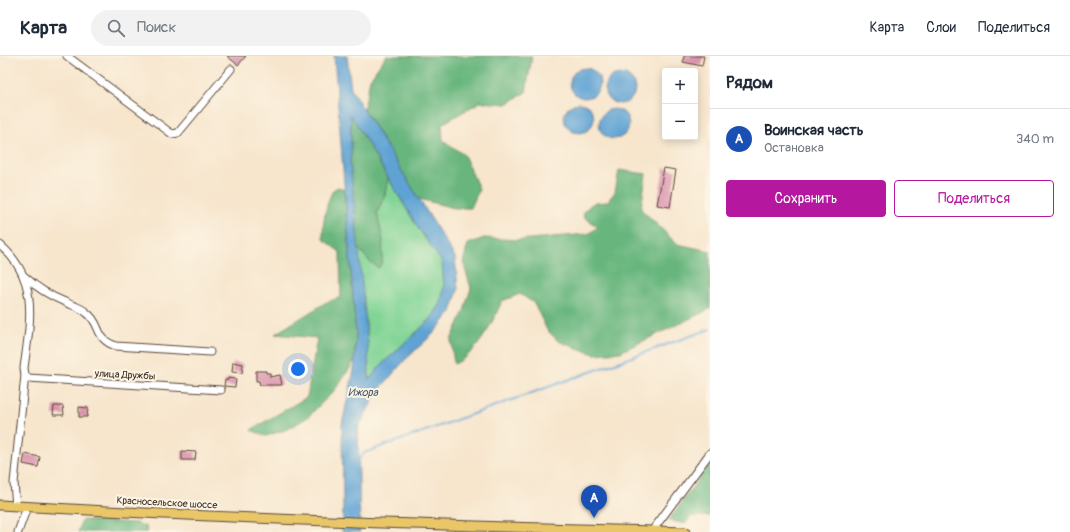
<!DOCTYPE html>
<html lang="ru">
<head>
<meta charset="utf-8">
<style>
  body { margin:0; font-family:Pangolin,sans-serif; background:#f2f2f3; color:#1f2937 }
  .controls { position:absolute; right:12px; top:12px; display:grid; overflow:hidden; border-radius:4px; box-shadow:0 2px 10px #0003 }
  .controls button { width:36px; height:36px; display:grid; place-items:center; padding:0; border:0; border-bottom:1px solid #e0e1e3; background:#fff; color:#1f2937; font:20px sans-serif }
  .you { position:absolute; left:298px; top:313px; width:14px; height:14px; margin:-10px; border:3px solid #fff; border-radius:50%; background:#1a73e8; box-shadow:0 0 0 6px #1a73e833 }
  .badge { display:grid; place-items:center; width:26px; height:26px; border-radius:50%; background:#b5179e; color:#fff; font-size:13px; font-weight:700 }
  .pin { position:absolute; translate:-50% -33px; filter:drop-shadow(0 1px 2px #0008) }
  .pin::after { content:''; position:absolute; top:21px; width:14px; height:12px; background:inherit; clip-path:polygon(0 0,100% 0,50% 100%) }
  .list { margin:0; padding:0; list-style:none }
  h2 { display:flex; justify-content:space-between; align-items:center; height:52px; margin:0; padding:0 16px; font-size:17px }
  h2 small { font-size:13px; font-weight:400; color:#747a83 }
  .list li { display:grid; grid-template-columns:26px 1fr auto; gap:12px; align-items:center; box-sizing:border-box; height:60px; padding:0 16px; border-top:1px solid #e0e1e3 }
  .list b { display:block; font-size:15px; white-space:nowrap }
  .list p { margin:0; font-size:13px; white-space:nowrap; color:#747a83 }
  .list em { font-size:13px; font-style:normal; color:#747a83 }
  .actions { display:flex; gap:8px; padding:12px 16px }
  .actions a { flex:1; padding:9px 0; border:1px solid #b5179e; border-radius:4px; text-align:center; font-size:14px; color:#b5179e }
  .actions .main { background:#b5179e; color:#fff }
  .icon { flex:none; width:22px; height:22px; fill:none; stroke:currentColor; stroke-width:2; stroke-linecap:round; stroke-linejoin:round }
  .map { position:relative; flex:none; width:710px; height:476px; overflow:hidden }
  header { display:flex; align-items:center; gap:24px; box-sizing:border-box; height:56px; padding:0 20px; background:#fff; border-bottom:1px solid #e0e1e3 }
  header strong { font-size:19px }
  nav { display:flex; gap:22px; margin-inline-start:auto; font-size:14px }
  .search { width:280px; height:36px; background:#f2f2f3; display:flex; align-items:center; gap:10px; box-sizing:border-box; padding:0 14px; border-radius:22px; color:#747a83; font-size:15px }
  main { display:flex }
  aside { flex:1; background:#fff }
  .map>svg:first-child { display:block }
</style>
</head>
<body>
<header>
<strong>Карта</strong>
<div class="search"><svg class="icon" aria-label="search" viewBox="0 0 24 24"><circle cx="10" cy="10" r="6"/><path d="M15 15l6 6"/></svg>Поиск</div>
<nav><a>Карта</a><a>Слои</a><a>Поделиться</a></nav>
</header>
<main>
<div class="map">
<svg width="710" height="476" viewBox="0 0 710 476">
  <rect width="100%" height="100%" fill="#fcf5e5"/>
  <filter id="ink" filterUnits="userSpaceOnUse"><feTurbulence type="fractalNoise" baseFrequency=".025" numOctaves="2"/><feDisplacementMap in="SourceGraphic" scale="8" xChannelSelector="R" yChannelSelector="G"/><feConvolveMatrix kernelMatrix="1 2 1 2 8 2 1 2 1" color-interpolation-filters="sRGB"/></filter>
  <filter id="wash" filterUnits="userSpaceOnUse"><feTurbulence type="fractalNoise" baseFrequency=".012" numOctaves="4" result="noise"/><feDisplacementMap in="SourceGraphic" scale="16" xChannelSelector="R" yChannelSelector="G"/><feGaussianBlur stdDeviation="0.9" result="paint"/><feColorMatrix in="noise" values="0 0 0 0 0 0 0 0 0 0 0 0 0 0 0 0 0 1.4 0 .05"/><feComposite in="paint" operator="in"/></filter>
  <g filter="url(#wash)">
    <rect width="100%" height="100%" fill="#f7e5cc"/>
    <!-- green -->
    <polygon fill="#81d495" stroke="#5e7f5a" points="388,122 418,172 442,206 444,230 441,247 431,263 381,309 369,324 368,288 357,190 369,205 379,169 377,157 385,139"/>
    <!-- forest -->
    <g fill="#68b67e" stroke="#52704e">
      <polygon points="386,0 532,0 526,36 507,48 480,46 442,68 443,84 464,99 479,133 471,152 454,152 419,143 364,53 370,23"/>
      <polygon points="351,58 388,122 385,139 377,157 383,184 382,206 379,212 369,205 357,190 350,105 351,98"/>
      <path d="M619 114 646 118 641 153 677 188 710 195V253L620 296 594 298 558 285 547 274 534 247 520 238 502 245C492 267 478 298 454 308L451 284 464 255 471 232 463 206 468 188 484 182 518 184 588 178 598 171 584 161 583 156 593 147 607 146 615 136Z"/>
      <path d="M338 131 344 133 356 278 355 303 348 315 334 335 308 361 288 373 266 380 251 374 307 341 317 282 275 278 325 247 341 241 340 196 323 183C323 166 325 150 333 134Z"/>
      <polygon points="710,407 710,460 691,460 685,468 669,464"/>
      <polygon points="82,464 136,467 146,471 147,476 78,476"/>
    </g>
    <!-- water -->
    <g fill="#5fa3d4" stroke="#4d6679" fill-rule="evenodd">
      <path d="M334 0H347L351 33 455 201 458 234 451 256 434 277 405 304 378 335 358 372 360 476H342L343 454 342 368 354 314 356 278ZM351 59 418 172 442 206 444 230 441 247 431 263 381 309 369 324 368 288 350 105 351 98Z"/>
      <circle cx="585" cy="27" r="15"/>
      <circle cx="620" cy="33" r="15"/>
      <circle cx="579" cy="62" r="15"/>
      <circle cx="614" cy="68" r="15"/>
    </g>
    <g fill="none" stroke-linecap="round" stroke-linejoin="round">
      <!-- stream -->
      <polyline stroke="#5fa3d4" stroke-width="2" points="357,406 364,397 710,273"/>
    </g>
    <g id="blocks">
      <!-- building -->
      <g fill="#d98fab">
        <polygon points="227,0 246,0 238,9"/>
        <polygon points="684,0 704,0 702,10 683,6"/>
        <polygon points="664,112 676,114 670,151 657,149"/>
        <polygon points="233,306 243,308 242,317 232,316"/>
        <polygon points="256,315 266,315 266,317 270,317 270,321 280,319 282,329 260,329 259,325 256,325"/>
        <polygon points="228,322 236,323 235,331 224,330 225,324 228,324"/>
        <polygon points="54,350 63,350 64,359 53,359"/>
        <polygon points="79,351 88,352 87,361 79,361"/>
        <polygon points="182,395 196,396 195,404 182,404"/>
        <polygon points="25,398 40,401 38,411 23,408"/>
      </g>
    </g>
  </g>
  <g filter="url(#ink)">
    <use href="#blocks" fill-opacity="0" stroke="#574638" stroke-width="1"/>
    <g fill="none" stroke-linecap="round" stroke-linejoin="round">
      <defs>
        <g id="minor">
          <polyline points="67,0 172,78 178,77 231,13"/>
          <path d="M0 189C40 223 30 266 24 312L25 319 28 322 221 334"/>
          <path d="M24 220C36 231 50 240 65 246 73 250 81 251 87 257 102 268 94 283 116 290L210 296"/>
          <polyline points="16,450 14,427 25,319"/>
          <polyline points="652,475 710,397"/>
          <polyline points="18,476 27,451"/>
        </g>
        <path id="major" d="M0 449C228 463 457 470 685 476"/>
      </defs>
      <!-- minor casing -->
      <use href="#minor" stroke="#574638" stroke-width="9"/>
      <!-- major casing -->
      <use href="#major" stroke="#574638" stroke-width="11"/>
      <!-- minor -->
      <use href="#minor" stroke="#fff" stroke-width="7"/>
      <!-- major -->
      <use href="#major" stroke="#e9c769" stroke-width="9"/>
    </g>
  </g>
  <g text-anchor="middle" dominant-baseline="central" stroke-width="4" stroke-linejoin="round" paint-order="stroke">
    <!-- street labels -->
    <g font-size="10" fill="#3b2a1e" stroke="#fcf5e5">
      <text transform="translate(125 319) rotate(3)">улица Дружбы</text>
      <text transform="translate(167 447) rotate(3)">Красносельское шоссе</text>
    </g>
    <!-- water labels -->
    <g font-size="11" font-style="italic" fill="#495a67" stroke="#fcf5e5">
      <text x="363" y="336">Ижора</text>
    </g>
  </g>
</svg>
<div class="controls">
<button>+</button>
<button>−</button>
</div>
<div class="you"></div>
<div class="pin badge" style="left:594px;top:462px;background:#1a4fb4">A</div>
</div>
<aside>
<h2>Рядом<small></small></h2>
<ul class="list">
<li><span class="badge" style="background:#1a4fb4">A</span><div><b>Воинская часть</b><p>Остановка</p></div><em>340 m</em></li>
</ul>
<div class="actions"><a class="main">Сохранить</a><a>Поделиться</a></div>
</aside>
</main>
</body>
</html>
